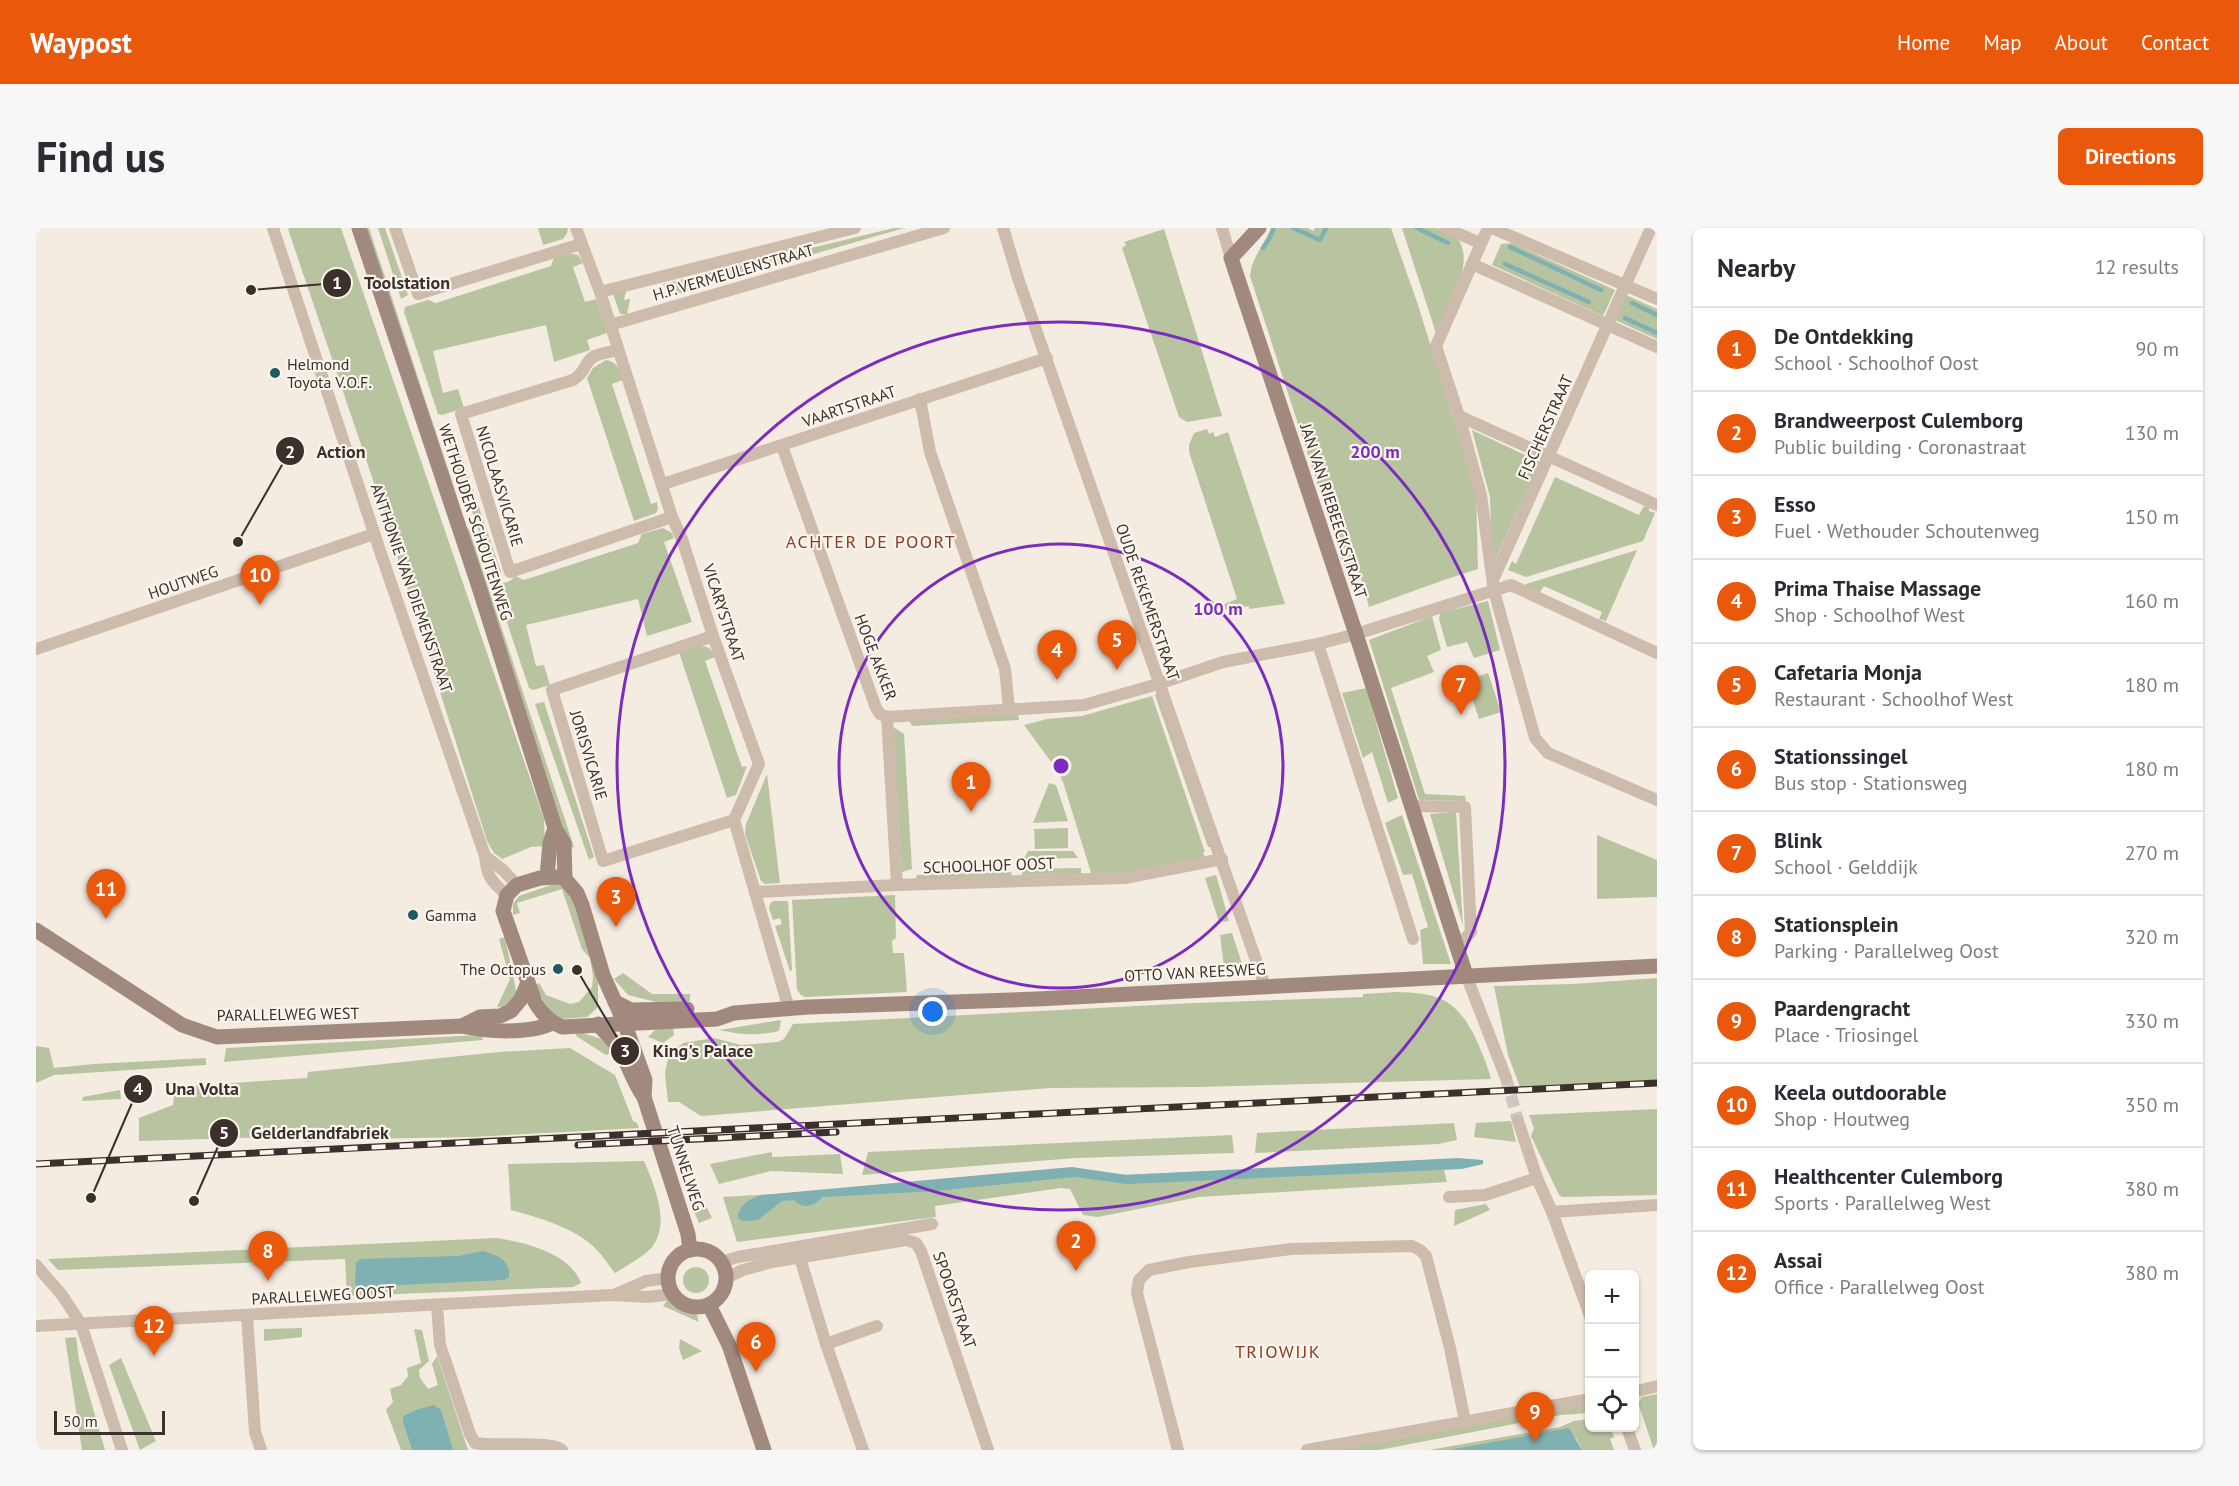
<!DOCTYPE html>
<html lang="en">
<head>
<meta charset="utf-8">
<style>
  body { margin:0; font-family:"PT Sans",sans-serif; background:#f7f7f7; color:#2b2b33 }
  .controls { position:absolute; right:18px; bottom:18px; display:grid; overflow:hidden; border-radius:9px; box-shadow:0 2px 4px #0004 }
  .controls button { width:54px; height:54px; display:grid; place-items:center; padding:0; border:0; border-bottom:2px solid #e1e1e2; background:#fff; color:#2b2b33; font:30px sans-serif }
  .scale { position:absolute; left:18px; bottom:15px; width:111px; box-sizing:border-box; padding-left:6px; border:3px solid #3b302b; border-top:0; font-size:16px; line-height:21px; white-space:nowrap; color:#3b302b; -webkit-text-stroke:4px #fbf5ee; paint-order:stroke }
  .you { position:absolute; left:897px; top:784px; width:21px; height:21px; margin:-15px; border:4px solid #fff; border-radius:50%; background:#1a73e8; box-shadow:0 0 0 9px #1a73e833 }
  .badge { display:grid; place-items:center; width:39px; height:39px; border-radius:50%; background:#ea580c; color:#fff; font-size:20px; font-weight:700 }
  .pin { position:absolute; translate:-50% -50px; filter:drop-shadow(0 2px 3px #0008) }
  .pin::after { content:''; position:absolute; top:32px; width:21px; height:18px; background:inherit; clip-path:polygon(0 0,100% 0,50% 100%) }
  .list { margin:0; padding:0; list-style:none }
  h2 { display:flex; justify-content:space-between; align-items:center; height:78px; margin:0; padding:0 24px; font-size:26px }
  h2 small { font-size:20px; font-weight:400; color:#7c7c81 }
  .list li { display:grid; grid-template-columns:39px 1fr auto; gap:18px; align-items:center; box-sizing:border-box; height:84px; padding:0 24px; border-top:2px solid #e1e1e2 }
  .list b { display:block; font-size:22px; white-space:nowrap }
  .list p { margin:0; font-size:20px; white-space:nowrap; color:#7c7c81 }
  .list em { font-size:20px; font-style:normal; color:#7c7c81 }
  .icon { flex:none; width:33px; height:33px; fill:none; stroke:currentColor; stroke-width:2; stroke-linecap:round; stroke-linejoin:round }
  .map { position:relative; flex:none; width:1621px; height:1222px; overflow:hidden; border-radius:9px }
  header { display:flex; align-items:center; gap:36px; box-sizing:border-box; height:84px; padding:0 30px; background:#ea580c; color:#fff }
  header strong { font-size:28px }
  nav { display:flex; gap:33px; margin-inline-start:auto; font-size:21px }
  .intro { display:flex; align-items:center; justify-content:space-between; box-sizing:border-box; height:144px; padding:0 36px }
  h1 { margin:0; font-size:42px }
  .button { padding:15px 27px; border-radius:9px; background:#ea580c; color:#fff; font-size:21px; font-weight:700 }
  main { display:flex; gap:36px; padding:0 36px }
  aside { flex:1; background:#fff; border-radius:9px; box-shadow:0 2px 4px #0004 }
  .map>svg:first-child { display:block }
</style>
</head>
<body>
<header>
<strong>Waypost</strong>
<nav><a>Home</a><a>Map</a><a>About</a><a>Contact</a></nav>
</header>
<div class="intro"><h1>Find us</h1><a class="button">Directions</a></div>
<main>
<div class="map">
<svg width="1621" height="1222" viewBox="0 0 1621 1222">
  <rect width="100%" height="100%" fill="#f4ebe1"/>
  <!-- green -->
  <g fill="#b8c4a0">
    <polygon points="254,0 305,0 508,591 509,618 495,619 466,631 458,625 451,613 339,258 252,1"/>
    <polygon points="327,0 333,0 427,287"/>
    <polygon points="342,0 349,0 372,67 365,71"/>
    <polygon points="502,0 532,0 531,5 527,11 507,17"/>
    <polygon points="858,0 868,0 633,68 627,56"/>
    <path d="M1235 0H1272L1277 3 1279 0H1355L1382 77 1440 263 1442 341 1408 352 1333 379 1323 343 1311 347 1214 48C1216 28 1228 18 1235 0Z"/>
    <path d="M1366 0C1376 0 1389 0 1399 0 1456 10 1413 75 1400 105Z"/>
    <polygon points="1128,1 1186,188 1151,194 1143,189 1086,20 1090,17 1088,14"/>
    <polygon points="1476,15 1579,62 1567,88 1456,37 1465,16"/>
    <polygon points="533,25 542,27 547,35 537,39 549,74 560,71 571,105 551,112 554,122 518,134 510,97 397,123 407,165 422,161 428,180 406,187 402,186 368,84 369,79 392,72 400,75 515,38 518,30"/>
    <polygon points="591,59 588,72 594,71 594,72 591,86 584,86 577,66"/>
    <polygon points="1590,67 1621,81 1621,111 1579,92"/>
    <path d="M570 132C582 134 583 142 587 152L576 156 615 276 621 274 622 281 620 285 598 293 551 150 557 140Z"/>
    <polygon points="415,197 465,344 458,347 407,199"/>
    <polygon points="1171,201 1173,206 1177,204 1179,209 1192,204 1249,376 1213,381 1213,378 1178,383 1178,380 1201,371 1153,224 1153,217 1158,205"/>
    <polygon points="1436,202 1504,234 1459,332 1456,329 1454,269"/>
    <polygon points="1519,249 1603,287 1608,278 1613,280 1613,283 1619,285 1607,313 1490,349 1472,342 1476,333 1480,336"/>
    <polygon points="427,300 433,301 538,619 533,620"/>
    <polygon points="627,300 636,305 638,310 628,314 656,394 611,408 602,371 490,397 500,438 508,437 514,457 497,462 493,460 460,362 461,357 474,353 479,348 488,352 602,315 606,306"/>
    <polygon points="1601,322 1570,393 1563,391 1566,384 1508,358 1502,367 1488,361 1490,356"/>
    <polygon points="1452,373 1464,422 1438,430 1431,414 1411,419 1403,391 1404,385"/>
    <polygon points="1396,388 1405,422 1391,428 1398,444 1355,460 1389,566 1429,568 1430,573 1383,572 1333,412"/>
    <path d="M663 418C672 418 676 421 679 429L669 433 706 539 711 538 700 567 691 570 643 424Z"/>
    <polygon points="1452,445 1465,484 1443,491 1430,452"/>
    <polygon points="1330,460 1362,570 1352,575 1336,524 1327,530 1306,465"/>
    <polygon points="1122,464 1176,619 1172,619 1119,467"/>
    <polygon points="1116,468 1169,624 1167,624 1169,630 1103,644 1056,648 1027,554 1021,542 988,497 1011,491 1046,488"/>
    <polygon points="508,474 558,629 553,632 499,476"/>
    <polygon points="982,485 983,492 876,498 873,492"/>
    <polygon points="857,499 868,506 876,641 866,644"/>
    <polygon points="731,546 744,655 729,656 725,653 709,606 710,596"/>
    <polygon points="1013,555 1020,557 1032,593 997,595"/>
    <polygon points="1420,584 1427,698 1394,586"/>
    <polygon points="1366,587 1415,736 1387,736 1384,702 1392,699 1376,646 1367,647 1349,595"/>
    <polygon points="1032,600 1032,620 999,621 998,601"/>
    <polygon points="1561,607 1621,632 1621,669 1561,671"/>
    <polygon points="992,623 1037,623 1042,630 988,631"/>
    <polygon points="1045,640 1045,646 986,647 987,641"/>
    <polygon points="975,644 976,648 879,652 881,647"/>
    <polygon points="1180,647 1193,693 1183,694 1169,650"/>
    <polygon points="518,656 528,659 533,663 562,749 562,779 551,789 525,791 516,787 499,758 503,755 510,767 534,776 543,774 556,759 557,748 554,730 546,721 526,661 481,675 484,685 477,687 477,676 483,668"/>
    <polygon points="859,667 860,710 856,713 857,725 868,725 871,764 769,769 765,767 761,762 756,672"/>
    <polygon points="737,673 752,673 756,742 754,743 739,698 746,696 744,690 737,692 733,680 734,676"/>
    <polygon points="1196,705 1210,748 1189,747 1184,707"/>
    <polygon points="469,709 481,767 469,779 461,779 474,751 463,711"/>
    <polygon points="587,745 616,766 654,766 654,773 628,776 592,767 578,751"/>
    <polygon points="1621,750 1621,852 1484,859 1472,827 1458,758 1537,756"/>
    <path d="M1361 764C1404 765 1421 772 1440 811 1446 825 1451 836 1455 851L1163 859 1014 860 665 888 643 874H632L629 846 631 834 636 824 647 815 678 810 705 817 742 814 748 811 757 796 1158 775 1327 769V766Z"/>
    <path d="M745 792 743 803C719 808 707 807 683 802Z"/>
    <polygon points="637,799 638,807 627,815 612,809 620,801"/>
    <polygon points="541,803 565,811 577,824 570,827 540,808"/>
    <polygon points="445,807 447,812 188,834 190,820"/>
    <polygon points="0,818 13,820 18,840 58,836 170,830 170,837 18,847 0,855"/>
    <polygon points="534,820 579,847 597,893 601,895 603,900 437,909 320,911 269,914 268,908 103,913 103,890 137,877 139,859 271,850 272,844 462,824"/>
    <polygon points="84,862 85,871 46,873 47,869"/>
    <polygon points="1621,881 1621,967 1526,969 1523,967 1495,908 1498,900 1493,887"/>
    <polygon points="1475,893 1480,914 1438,909 1440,895"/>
    <polygon points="1418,895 1421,912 1402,916 1219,925 1221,905"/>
    <polygon points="1196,907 1198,925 1040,930 826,947 832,924"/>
    <polygon points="736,924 736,929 804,926 807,946 735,943 683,956 674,936"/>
    <path d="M608 933C619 959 638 1002 610 1025 601 1032 589 1039 579 1045 573 1038 568 1029 561 1022 540 1000 504 990 475 982L472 936Z"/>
    <polygon points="1406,934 1411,954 1163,969 1062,989 1047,987 1034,961 1025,960 899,978 900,989 701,1014 687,969 1029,949"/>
    <polygon points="664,965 676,990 663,995 651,967"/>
    <polygon points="1450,976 1454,982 1418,998 1419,982"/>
    <path d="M460 1010C488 1014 534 1025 545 1055L537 1059 311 1068 309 1031 22 1042 12 1031Z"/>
    <circle cx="660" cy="1052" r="13"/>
    <polygon points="633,1070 661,1087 663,1094 627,1078"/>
    <polygon points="266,1100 266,1109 228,1113 228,1101"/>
    <polygon points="378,1101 386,1102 393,1133 383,1142 384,1150 392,1161 402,1157 396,1136 401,1128 432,1222 417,1222 379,1182 367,1188 367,1195 376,1222 365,1222 350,1182 357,1174 354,1161 365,1157 372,1148 371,1140 385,1135"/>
    <polygon points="40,1109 43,1132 69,1222 46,1222 29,1110"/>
    <polygon points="644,1111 666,1123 647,1132 643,1120"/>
    <polygon points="85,1130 120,1213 104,1222 73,1137"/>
    <polygon points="1621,1166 1621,1222 1618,1222 1602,1175 1606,1169"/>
    <polygon points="1543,1178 1553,1178 1553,1185 1525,1187 1343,1222 1297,1222"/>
    <polygon points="1553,1191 1554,1200 1575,1200 1578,1209 1574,1211 1578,1222 1546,1222 1540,1210 1413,1222 1393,1222 1524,1199 1538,1193"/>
  </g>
  <!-- water -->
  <g fill="#7fb0b2">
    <path d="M1422 930 1447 932V936L1426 941 1091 956 1038 949 900 963 787 969C778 977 768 983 758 972L746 973 722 992 707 993 702 990C703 976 713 972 725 967L1036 939 1091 947Z"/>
    <path d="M447 1023C462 1028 474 1031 473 1049L468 1052 323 1059 319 1056 320 1035 324 1031 422 1028Z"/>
    <polygon points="398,1177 405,1182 417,1222 376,1222 367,1195 367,1188 379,1182"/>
    <polygon points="1533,1200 1546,1222 1413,1222"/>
  </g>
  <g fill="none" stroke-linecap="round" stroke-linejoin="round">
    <!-- stream -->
    <g stroke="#7fb0b2" stroke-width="4.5">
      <polyline points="1257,0 1284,12 1290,0"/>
      <polyline points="1381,0 1412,15"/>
      <polyline points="1474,19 1565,62"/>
      <polyline points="1227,20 1233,11 1238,0"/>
      <polyline points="1469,36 1553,74"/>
      <polyline points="1596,75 1621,87"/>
      <polyline points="1589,90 1621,105"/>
    </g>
    <!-- street-tunnel -->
    <polyline stroke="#cfc6bd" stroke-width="12" stroke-dasharray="12 6" stroke-linecap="butt" points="1470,850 1482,893"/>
    <!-- street -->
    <g stroke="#cdbbac" stroke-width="12">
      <path d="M237 0 343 320 449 628C451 649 455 653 471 667"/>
      <polyline points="359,0 382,66 545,16"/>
      <polyline points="540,0 564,64 636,289 646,311 677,408 723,536 698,592 753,781"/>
      <polyline points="967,0 983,53 1229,758"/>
      <polyline points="1186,0 1195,30"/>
      <polyline points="1409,0 1444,15"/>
      <polyline points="1452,0 1400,118 1423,188 1445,267 1458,363 1499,510 1512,525 1621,572"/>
      <polyline points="1456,0 1621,71"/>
      <polyline points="1436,36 1621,119"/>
      <polyline points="564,64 819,0"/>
      <polyline points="574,97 908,0"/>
      <path d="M582 122C574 124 563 125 557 129 547 136 551 143 537 152L425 186 474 344 636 289"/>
      <polyline points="884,171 894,224 969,441 973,480"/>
      <polyline points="1423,188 1621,277"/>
      <polyline points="746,218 840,480 844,486 851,489"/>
      <polyline points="627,256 1011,130"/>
      <polyline points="1457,352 1615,0"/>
      <polyline points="677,408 516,462 567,633 698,592"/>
      <polyline points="1282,416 1377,711"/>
      <polyline points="0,421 338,306"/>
      <polyline points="851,489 1048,477 1122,456 1187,434 1282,416 1320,406 1475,357 1621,425"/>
      <polyline points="851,489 861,657"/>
      <polyline points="1375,578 1429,579 1435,704 1421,719"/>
      <polyline points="449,628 467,642 481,657"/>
      <polyline points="719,664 861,657 1089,650 1186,631"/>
      <polyline points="1430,747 1470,850"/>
      <polyline points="1482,893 1501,950 1516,984 1554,1088"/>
      <polyline points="1413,969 1449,967 1501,950"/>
      <polyline points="1516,984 1621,977"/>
      <polyline points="764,1030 790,1116 827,1222"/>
      <polyline points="685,1034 702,1029 896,996"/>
      <polyline points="0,1037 26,1067 45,1096 86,1222"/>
      <polyline points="690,1050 707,1042 736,1034 870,1012 880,1015 885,1023 952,1222"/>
      <polyline points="580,1066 610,1053 632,1050"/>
      <path d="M401 1078 404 1117 434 1206 439 1215C460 1219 515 1212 526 1222"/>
      <polyline points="211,1088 219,1204 225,1222"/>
      <polyline points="0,1098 576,1067 612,1069 636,1066"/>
      <polyline points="790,1116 841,1098"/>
      <polyline points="1598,1164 1621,1158"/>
      <polyline points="1591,1200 1599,1222"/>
      <polyline points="1142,1222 1101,1065 1103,1052 1113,1042 1153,1034 1255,1021 1376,1018 1384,1022 1390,1028 1414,1120 1429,1193"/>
      <polyline points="1271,1222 1554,1171"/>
    </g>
    <!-- secondary -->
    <g stroke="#a18a7d" stroke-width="15">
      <polyline points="323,0 442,356 519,600 528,615 529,651 541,665 546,677 567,747 588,794 609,852 608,869"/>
      <polyline points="1223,0 1195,30 1320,406 1430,747"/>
      <polyline points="511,649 514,615 519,600"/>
      <path d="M529 651 521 649 504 650 481 657 471 667 467 683 499 774C506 786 513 793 526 799L681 791 698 785 772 779 1001 771 1621 738"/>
      <path d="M0 702 146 797 181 809 426 798C451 804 494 806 516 795"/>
      <polyline points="579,774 595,782 651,781"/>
      <path d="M562 796C570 806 580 814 586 826 594 841 598 855 608 869L652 1006 654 1022"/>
      <polyline points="426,798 444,789 464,788 475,783 485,771 491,757"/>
      <circle cx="661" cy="1050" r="29"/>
      <polyline points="673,1077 693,1117 728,1222"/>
    </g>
    <defs>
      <g id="rail">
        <polyline points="542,917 800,904"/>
        <polyline points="0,936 1621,855"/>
      </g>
    </defs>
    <!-- rail casing -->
    <use href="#rail" stroke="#3b302b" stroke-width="7"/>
    <!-- rail -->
    <use href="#rail" stroke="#fbf5ee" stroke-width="4.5" stroke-dasharray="14" stroke-linecap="butt"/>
  </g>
  <!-- distance rings -->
  <g fill="none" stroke="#7b2cbf" stroke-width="3">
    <circle cx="1025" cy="538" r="222"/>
    <circle cx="1025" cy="538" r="444"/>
  </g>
  <!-- markers -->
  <g fill="#1f5a5e" stroke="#fbf5ee" stroke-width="2">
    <circle cx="239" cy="145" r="6"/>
    <circle cx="377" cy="687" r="6"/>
    <circle cx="522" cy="741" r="6"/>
  </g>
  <g text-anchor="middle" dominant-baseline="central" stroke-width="4.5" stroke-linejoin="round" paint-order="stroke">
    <!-- street labels -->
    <g font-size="16" fill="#3b302b" stroke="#fbf5ee">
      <text transform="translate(697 44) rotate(-16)">H.P. VERMEULENSTRAAT</text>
      <text transform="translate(813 178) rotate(-19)">VAARTSTRAAT</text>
      <text transform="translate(1509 199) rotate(-66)">FISCHERSTRAAT</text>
      <text transform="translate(464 258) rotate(73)">NICOLAASVICARIE</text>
      <text transform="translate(1298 283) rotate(72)">JAN VAN RIEBEECKSTRAAT</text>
      <text transform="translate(440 294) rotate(72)">WETHOUDER SCHOUTENWEG</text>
      <text transform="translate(147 354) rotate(-19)">HOUTWEG</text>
      <text transform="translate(376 360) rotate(71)">ANTHONIE VAN DIEMENSTRAAT</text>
      <text transform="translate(1112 374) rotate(71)">OUDE REKEMERSTRAAT</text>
      <text transform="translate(688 385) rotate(72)">VICARYSTRAAT</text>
      <text transform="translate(840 429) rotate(69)">HOGE AKKER</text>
      <text transform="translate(553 527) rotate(73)">JORISVICARIE</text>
      <text transform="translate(953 637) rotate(-2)">SCHOOLHOF OOST</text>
      <text transform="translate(1159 744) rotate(-3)">OTTO VAN REESWEG</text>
      <text transform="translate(252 786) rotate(-1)">PARALLELWEG WEST</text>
      <text transform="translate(650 940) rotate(72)">TUNNELWEG</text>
      <text transform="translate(287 1067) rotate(-3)">PARALLELWEG OOST</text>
      <text transform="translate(919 1072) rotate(71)">SPOORSTRAAT</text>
    </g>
    <!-- poi labels -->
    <g font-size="16" fill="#3b302b" stroke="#fbf5ee" text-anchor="start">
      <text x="251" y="136">Helmond<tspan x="251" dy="18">Toyota V.O.F.</tspan></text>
      <text x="389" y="687">Gamma</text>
      <text x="510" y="741" text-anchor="end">The Octopus</text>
    </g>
    <!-- neighbourhood labels -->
    <g font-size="18" letter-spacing="1.5" fill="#8c3b22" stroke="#fbf5ee">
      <text x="835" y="313">ACHTER DE POORT</text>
      <text x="1242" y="1123">TRIOWIJK</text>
    </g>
  </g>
  <circle cx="1025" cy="538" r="9" fill="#7b2cbf" stroke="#fbf5ee" stroke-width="3"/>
  <g font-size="18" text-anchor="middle" font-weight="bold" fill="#7b2cbf" stroke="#fbf5ee" stroke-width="4.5" stroke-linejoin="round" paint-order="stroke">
    <text x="1339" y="230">200 m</text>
    <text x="1182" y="387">100 m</text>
  </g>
  <!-- callouts -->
  <path fill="none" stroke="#3b302b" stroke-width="2" d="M215 62L301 55M202 314L254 223M541 742L589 823M55 970L102 861M158 973L188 905"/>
  <g fill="#3b302b" stroke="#fbf5ee" stroke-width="2">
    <circle cx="215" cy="62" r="6"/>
    <circle cx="202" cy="314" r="6"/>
    <circle cx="541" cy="742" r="6"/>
    <circle cx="55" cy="970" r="6"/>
    <circle cx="158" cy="973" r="6"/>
    <circle cx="301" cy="55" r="15"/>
    <circle cx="254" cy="223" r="15"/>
    <circle cx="589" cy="823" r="15"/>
    <circle cx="102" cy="861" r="15"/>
    <circle cx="188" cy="905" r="15"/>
  </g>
  <g font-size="18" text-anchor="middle" font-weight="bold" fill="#fff">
    <text x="301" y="61">1</text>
    <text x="254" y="230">2</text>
    <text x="589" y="829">3</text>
    <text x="102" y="867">4</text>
    <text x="188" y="911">5</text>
  </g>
  <g font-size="18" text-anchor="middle" font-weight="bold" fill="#3b302b" stroke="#fbf5ee" stroke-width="4.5" stroke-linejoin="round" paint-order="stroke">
    <text x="371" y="61">Toolstation</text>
    <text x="305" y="230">Action</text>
    <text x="667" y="829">King's Palace</text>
    <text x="166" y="867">Una Volta</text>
    <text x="284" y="911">Gelderlandfabriek</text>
  </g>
</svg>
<div class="controls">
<button>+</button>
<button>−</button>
<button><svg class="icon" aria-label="locate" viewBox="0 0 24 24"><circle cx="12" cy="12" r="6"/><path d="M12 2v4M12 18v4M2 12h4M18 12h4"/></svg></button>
</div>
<div class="scale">50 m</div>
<div class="you"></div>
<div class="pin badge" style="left:935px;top:584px">1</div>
<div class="pin badge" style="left:1040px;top:1043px">2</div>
<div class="pin badge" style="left:580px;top:699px">3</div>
<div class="pin badge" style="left:1021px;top:452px">4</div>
<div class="pin badge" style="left:1081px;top:442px">5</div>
<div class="pin badge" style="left:720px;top:1144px">6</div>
<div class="pin badge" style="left:1425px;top:487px">7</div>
<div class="pin badge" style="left:232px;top:1053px">8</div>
<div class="pin badge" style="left:1499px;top:1214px">9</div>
<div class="pin badge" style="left:224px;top:377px">10</div>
<div class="pin badge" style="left:70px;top:691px">11</div>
<div class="pin badge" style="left:118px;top:1128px">12</div>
</div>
<aside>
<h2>Nearby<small>12 results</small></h2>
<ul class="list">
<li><span class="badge">1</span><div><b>De Ontdekking</b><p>School · Schoolhof Oost</p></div><em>90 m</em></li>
<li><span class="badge">2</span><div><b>Brandweerpost Culemborg</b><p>Public building · Coronastraat</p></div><em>130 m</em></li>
<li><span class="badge">3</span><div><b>Esso</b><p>Fuel · Wethouder Schoutenweg</p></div><em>150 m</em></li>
<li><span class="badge">4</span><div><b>Prima Thaise Massage</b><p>Shop · Schoolhof West</p></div><em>160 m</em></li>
<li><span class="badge">5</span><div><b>Cafetaria Monja</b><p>Restaurant · Schoolhof West</p></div><em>180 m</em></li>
<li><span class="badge">6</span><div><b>Stationssingel</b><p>Bus stop · Stationsweg</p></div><em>180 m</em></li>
<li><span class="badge">7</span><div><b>Blink</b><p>School · Gelddijk</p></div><em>270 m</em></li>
<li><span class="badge">8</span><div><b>Stationsplein</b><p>Parking · Parallelweg Oost</p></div><em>320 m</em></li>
<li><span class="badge">9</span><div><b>Paardengracht</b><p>Place · Triosingel</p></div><em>330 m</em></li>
<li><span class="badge">10</span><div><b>Keela outdoorable</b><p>Shop · Houtweg</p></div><em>350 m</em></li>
<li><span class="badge">11</span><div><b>Healthcenter Culemborg</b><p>Sports · Parallelweg West</p></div><em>380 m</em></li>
<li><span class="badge">12</span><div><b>Assai</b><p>Office · Parallelweg Oost</p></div><em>380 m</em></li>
</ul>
</aside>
</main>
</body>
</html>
